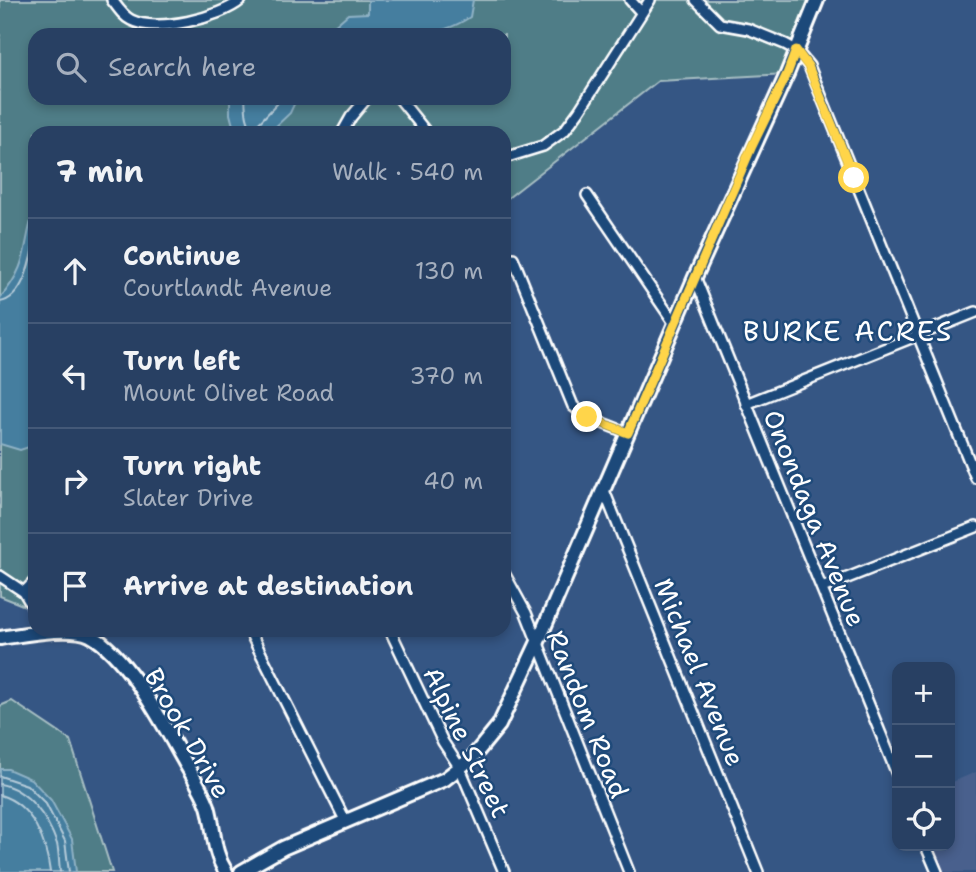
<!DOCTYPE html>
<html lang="en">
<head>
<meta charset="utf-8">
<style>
  body { margin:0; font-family:"Shantell Sans",sans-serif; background:#304769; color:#f1f3f6 }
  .controls { position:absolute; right:21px; bottom:21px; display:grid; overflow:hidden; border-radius:14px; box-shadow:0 4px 10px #0003 }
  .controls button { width:63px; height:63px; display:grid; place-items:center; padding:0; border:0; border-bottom:2px solid #445978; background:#284063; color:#f1f3f6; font:35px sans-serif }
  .stop { position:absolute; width:21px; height:21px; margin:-16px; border:5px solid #ffd54a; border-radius:50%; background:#fff }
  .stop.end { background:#ffd54a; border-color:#fff; box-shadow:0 2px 7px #0008 }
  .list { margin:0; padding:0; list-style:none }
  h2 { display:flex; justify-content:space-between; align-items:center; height:91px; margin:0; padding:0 28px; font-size:30px }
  h2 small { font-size:23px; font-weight:400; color:#a5afbe }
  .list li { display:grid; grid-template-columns:46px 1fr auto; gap:21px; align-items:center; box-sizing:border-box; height:105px; padding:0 28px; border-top:2px solid #445978 }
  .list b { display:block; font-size:26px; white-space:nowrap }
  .list p { margin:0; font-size:23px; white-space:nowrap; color:#a5afbe }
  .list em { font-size:23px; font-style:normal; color:#a5afbe }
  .icon { flex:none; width:38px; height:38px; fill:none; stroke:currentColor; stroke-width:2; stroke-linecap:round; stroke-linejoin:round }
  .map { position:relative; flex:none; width:976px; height:872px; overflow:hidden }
  .search { position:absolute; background:#284063; box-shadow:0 4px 10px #0003; left:28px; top:28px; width:483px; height:77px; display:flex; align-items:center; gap:18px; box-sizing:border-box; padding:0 24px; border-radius:21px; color:#a5afbe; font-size:26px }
  .panel { position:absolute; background:#284063; box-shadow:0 4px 10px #0003; left:28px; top:126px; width:483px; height:511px; border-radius:21px }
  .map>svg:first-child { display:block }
</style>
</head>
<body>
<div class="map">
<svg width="976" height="872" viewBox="0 0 976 872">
  <rect width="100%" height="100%" fill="#355684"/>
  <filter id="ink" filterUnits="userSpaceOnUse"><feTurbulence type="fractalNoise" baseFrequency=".0143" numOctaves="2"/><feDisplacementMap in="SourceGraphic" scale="14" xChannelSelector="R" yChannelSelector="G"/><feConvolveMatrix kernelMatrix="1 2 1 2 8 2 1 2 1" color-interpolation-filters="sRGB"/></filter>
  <g filter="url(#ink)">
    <!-- built -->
    <polygon fill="#49618d" points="976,772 976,872 940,872 929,846 950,846 950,783"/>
    <!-- green -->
    <g fill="#4f7d87" stroke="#a7bec3" stroke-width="2" fill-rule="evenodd">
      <path d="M0 0H818L787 74 658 81 504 201V133H35V610L0 596ZM35 35H504V98H35Z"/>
      <polygon points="12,701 70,740 112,872 0,872 0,706"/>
    </g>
    <!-- water -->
    <g fill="#457e9f" stroke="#8fb2c5" stroke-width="2">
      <path d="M368 0H473L470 17C429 45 371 35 324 35L348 14 368 13Z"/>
      <polygon points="230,98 297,98 290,113 269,133 235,133 230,114"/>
      <path d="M35 207V445L20 450 0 444V298C30 264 22 245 35 207Z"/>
      <polygon points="0,769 8,769 31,779 51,800 72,839 76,872 0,872"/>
    </g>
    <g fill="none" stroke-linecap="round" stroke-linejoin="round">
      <!-- shore -->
      <g stroke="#b5cbd9" stroke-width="2">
        <path d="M245 98C246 108 245 122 253 129L277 104 280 98"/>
        <path d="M0 302C25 298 31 257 35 237"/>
        <polyline points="0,776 27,785 46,804 65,841 69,872"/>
        <path d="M0 784C28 789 48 818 57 844 59 852 59 863 60 872"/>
        <path d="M0 795C33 805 46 841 50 872"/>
      </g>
      <defs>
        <g id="street">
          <path d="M112 0C118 8 123 16 131 20 156 33 220 18 241 0"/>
          <polyline points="630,0 641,12"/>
          <polyline points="696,0 720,24 748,29 785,44 796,50 809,66 976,478"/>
          <polyline points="399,98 427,133"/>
          <polyline points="342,133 351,117 367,98"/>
          <polyline points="504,158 543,146 565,130 579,111 650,0"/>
          <polyline points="587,195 675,324"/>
          <polyline points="513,258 573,406 587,417 628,433"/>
          <polyline points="695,277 897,774"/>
          <polyline points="746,404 976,312"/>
          <polyline points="603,488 758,872"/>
          <polyline points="504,573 526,613 629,872"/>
          <polyline points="0,576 24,592 35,611"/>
          <polyline points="822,588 976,527"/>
          <polyline points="24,592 35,581"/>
          <polyline points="249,630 346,822"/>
          <polyline points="390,630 443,742 460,768 504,872"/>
          <polyline points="926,846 937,872"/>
        </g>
        <g id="secondary">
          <path d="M0 638C22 635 71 625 90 635 127 655 162 722 183 759 191 774 202 789 208 806 215 829 212 851 226 872"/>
          <polyline points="241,872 283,848 445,779 472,758 499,725 537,644 695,277 787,74 817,0"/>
        </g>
      </defs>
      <!-- street casing -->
      <use href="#street" stroke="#fff" stroke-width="14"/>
      <!-- secondary casing -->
      <use href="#secondary" stroke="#fff" stroke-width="18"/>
      <!-- street -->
      <use href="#street" stroke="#1f4a7a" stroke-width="9"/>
      <!-- secondary -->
      <use href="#secondary" stroke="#1f4a7a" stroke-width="12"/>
    </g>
  </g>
  <g fill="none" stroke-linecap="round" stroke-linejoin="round" filter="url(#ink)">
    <!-- route -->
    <polyline stroke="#ffd54a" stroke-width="9" points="587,417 628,433 752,146 787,74 796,50 808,66 854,178"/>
  </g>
  <g text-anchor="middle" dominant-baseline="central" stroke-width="5" stroke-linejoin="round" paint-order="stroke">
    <!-- street labels -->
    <g font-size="26" fill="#fff" stroke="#1f4a7a">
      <text transform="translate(815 518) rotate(68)">Onondaga Avenue</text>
      <text transform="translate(700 672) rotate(68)">Michael Avenue</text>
      <text transform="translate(588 714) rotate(68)">Random Road</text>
      <text transform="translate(188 733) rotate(60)">Brook Drive</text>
      <text transform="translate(467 742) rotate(64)">Alpine Street</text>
    </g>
    <!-- neighbourhood labels -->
    <g font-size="28" letter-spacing="2" fill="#fff" stroke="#1f4a7a">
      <text x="848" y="331">BURKE ACRES</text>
    </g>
  </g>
</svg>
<div class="controls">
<button>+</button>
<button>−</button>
<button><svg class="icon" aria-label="locate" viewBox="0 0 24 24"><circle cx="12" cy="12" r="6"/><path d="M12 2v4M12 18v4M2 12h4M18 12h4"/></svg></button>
</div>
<div class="stop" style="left:854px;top:178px"></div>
<div class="stop end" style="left:587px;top:417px"></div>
<div class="search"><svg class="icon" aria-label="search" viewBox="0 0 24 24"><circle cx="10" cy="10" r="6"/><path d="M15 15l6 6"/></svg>Search here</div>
<section class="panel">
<h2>7 min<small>Walk · 540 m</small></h2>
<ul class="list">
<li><svg class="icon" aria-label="ahead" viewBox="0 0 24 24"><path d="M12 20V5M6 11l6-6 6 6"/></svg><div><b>Continue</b><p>Courtlandt Avenue</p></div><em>130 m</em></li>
<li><svg class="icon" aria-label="left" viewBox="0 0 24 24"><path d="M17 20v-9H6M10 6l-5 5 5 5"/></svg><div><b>Turn left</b><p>Mount Olivet Road</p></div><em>370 m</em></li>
<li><svg class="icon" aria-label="right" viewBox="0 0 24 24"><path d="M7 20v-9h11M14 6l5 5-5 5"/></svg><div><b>Turn right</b><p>Slater Drive</p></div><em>40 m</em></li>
<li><svg class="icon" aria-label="arrive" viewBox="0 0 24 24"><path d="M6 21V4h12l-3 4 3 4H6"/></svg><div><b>Arrive at destination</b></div></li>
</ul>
</section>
</div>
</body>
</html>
